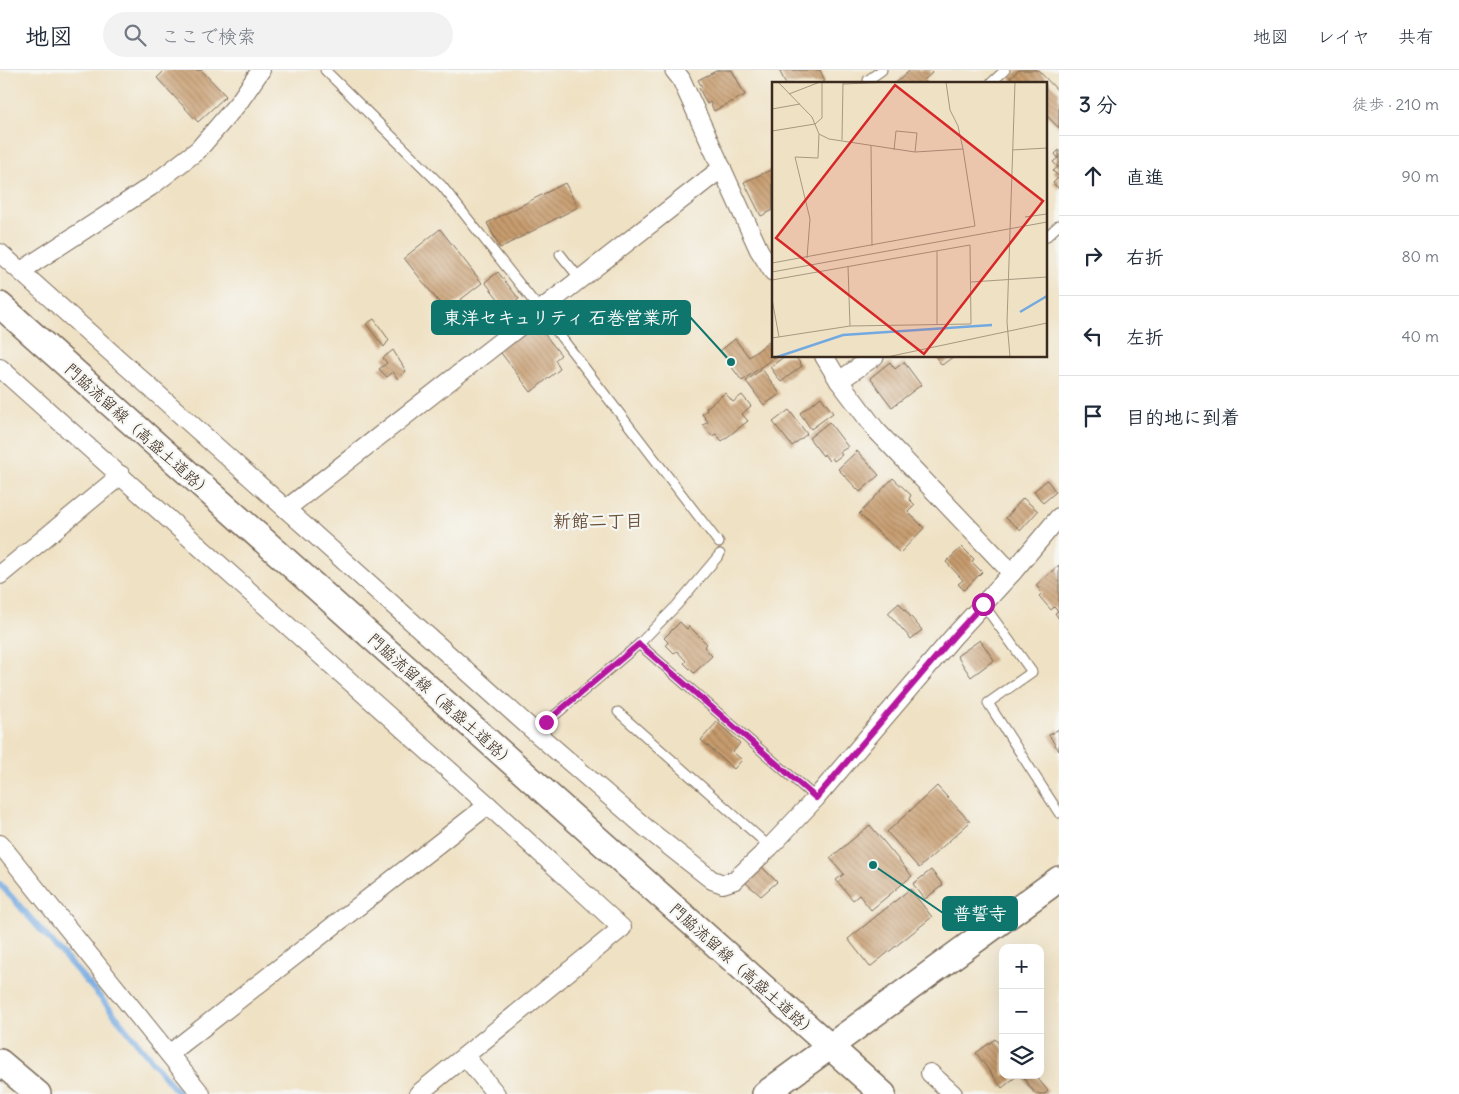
<!DOCTYPE html>
<html lang="ja">
<head>
<meta charset="utf-8">
<style>
  body { margin:0; font-family:Delius,"Klee One",sans-serif; background:#f2f2f3; color:#1f2937 }
  .controls { position:absolute; right:15px; bottom:15px; display:grid; overflow:hidden; border-radius:10px; box-shadow:0 5px 20px #0002 }
  .controls button { width:45px; height:45px; display:grid; place-items:center; padding:0; border:0; border-bottom:1px solid #e0e1e3; background:#fff; color:#1f2937; font:25px sans-serif }
  .stop { position:absolute; width:15px; height:15px; margin:-11px; border:4px solid #b5179e; border-radius:50%; background:#fff }
  .stop.end { background:#b5179e; border-color:#fff; box-shadow:0 1px 5px #0008 }
  .list { margin:0; padding:0; list-style:none }
  h2 { display:flex; justify-content:space-between; align-items:center; height:65px; margin:0; padding:0 20px; font-size:21px }
  h2 small { font-size:16px; font-weight:400; color:#747a83 }
  .list li { display:grid; grid-template-columns:32px 1fr auto; gap:15px; align-items:center; box-sizing:border-box; height:80px; padding:0 20px; border-top:1px solid #e0e1e3 }
  .list b { display:block; font-size:19px; white-space:nowrap }
  .list em { font-size:16px; font-style:normal; color:#747a83 }
  .icon { flex:none; width:28px; height:28px; fill:none; stroke:currentColor; stroke-width:2; stroke-linecap:round; stroke-linejoin:round }
  .map { position:relative; flex:none; width:1059px; height:1024px; overflow:hidden }
  header { display:flex; align-items:center; gap:30px; box-sizing:border-box; height:70px; padding:0 25px; background:#fff; border-bottom:1px solid #e0e1e3 }
  header strong { font-size:24px }
  nav { display:flex; gap:28px; margin-inline-start:auto; font-size:18px }
  .search { width:350px; height:45px; background:#f2f2f3; display:flex; align-items:center; gap:12px; box-sizing:border-box; padding:0 18px; border-radius:28px; color:#747a83; font-size:19px }
  main { display:flex }
  aside { flex:1; background:#fff }
  .map>svg:first-child { display:block }
</style>
</head>
<body>
<header>
<strong>地図</strong>
<div class="search"><svg class="icon" aria-label="search" viewBox="0 0 24 24"><circle cx="10" cy="10" r="6"/><path d="M15 15l6 6"/></svg>ここで検索</div>
<nav><a>地図</a><a>レイヤ</a><a>共有</a></nav>
</header>
<main>
<div class="map">
<svg width="1059" height="1024" viewBox="0 0 1059 1024">
  <defs>
    <pattern id="building-back-hatch" width="6" height="6" patternUnits="userSpaceOnUse" patternTransform="scale(1.25)"><rect width="6" height="6" fill="#c79c6e"/><path d="M-1 5l2 2M0 0l6 6M5-1l2 2" fill="none" stroke="#a37f5a"/></pattern>
  </defs>
  <rect width="100%" height="100%" fill="#f6f6f2"/>
  <filter id="ink" filterUnits="userSpaceOnUse"><feTurbulence type="fractalNoise" baseFrequency=".02" numOctaves="2"/><feDisplacementMap in="SourceGraphic" scale="10" xChannelSelector="R" yChannelSelector="G"/><feConvolveMatrix kernelMatrix="1 2 1 2 8 2 1 2 1" color-interpolation-filters="sRGB"/></filter>
  <filter id="wash" filterUnits="userSpaceOnUse"><feTurbulence type="fractalNoise" baseFrequency=".0096" numOctaves="4" result="noise"/><feDisplacementMap in="SourceGraphic" scale="20" xChannelSelector="R" yChannelSelector="G"/><feGaussianBlur stdDeviation="1.12" result="paint"/><feColorMatrix in="noise" values="0 0 0 0 0 0 0 0 0 0 0 0 0 0 0 0 0 1.4 0 .05"/><feComposite in="paint" operator="in"/></filter>
  <g filter="url(#wash)">
    <rect width="100%" height="100%" fill="#efe1c3"/>
    <g fill="none" stroke-linecap="round" stroke-linejoin="round">
      <!-- stream -->
      <polyline stroke="#73a9e1" stroke-width="6" points="0,814 96,922 179,1024"/>
    </g>
    <g id="blocks">
      <!-- building -->
      <g fill="url(#building-back-hatch)">
        <polygon points="165,0 201,0 226,26 198,52 157,8"/>
        <polygon points="718,0 732,0 745,25 714,41 710,32 707,34 699,18 702,17 698,10"/>
        <polygon points="779,0 820,0 825,11 820,14 786,14"/>
        <polygon points="910,0 929,0 932,3 924,10 928,14 895,14"/>
        <polygon points="1019,0 1038,0 1059,22 1059,58 1045,44 1045,14 1016,14 1010,8"/>
        <polygon points="1059,80 1059,119 1053,113 1059,107 1053,101 1058,97 1053,92 1058,88 1055,84"/>
        <polygon points="773,99 773,140 761,146 744,112"/>
        <polygon points="565,113 578,137 500,178 487,153"/>
        <polygon points="440,159 482,213 446,241 404,188"/>
        <polygon points="498,202 519,229 506,239 485,212"/>
        <polygon points="374,249 389,270 384,277 366,254"/>
        <polygon points="535,252 561,285 555,290 560,299 531,322 498,279"/>
        <polygon points="735,269 749,287 773,269 773,286 776,286 742,311 720,281"/>
        <polygon points="393,280 406,301 398,309 393,302 387,307 379,299 387,293 383,288"/>
        <polygon points="785,286 795,286 802,296 781,312 770,297"/>
        <polygon points="935,286 954,286 942,295"/>
        <polygon points="890,292 895,299 904,292 921,315 892,337 870,308"/>
        <polygon points="762,299 780,324 764,335 746,311"/>
        <polygon points="725,323 733,332 742,325 751,336 742,344 748,351 722,371 716,364 712,366 703,355 708,352 702,344 707,340 706,338"/>
        <polygon points="821,327 833,343 811,359 800,343"/>
        <polygon points="789,340 807,364 792,376 773,352"/>
        <polygon points="829,352 848,377 840,382 842,385 834,391 832,388 829,391 824,384 823,386 809,368"/>
        <polygon points="857,381 879,405 860,422 838,399"/>
        <polygon points="893,408 911,425 909,429 915,435 908,442 924,458 900,483 859,444"/>
        <polygon points="1047,410 1056,422 1043,433 1034,421"/>
        <polygon points="1023,428 1038,441 1021,460 1006,448"/>
        <polygon points="962,477 974,489 972,492 982,502 964,520 958,514 963,510 946,492"/>
        <polygon points="1059,495 1059,549 1055,543 1058,541 1054,537 1051,540 1039,526 1042,523 1036,515"/>
        <polygon points="899,533 922,560 911,569 888,543"/>
        <polygon points="680,552 687,559 689,556 707,574 704,577 712,586 694,603 684,593 686,591 677,581 674,583 666,575 668,572 664,568"/>
        <polygon points="980,570 994,590 971,607 957,586"/>
        <polygon points="717,652 740,673 733,682 742,690 734,699 701,670"/>
        <polygon points="1059,659 1059,681 1049,665"/>
        <polygon points="937,716 970,752 919,798 887,762"/>
        <polygon points="870,755 912,806 871,840 859,825 853,830 836,810 844,804 830,788"/>
        <polygon points="761,796 777,812 761,826 745,812"/>
        <polygon points="931,800 943,815 925,829 913,814"/>
        <polygon points="910,819 932,847 870,897 848,869"/>
        <polygon points="995,969 1003,979 1003,1005 1018,1005 1002,1018 976,983"/>
        <polygon points="1022,1005 1035,1005 1048,1021 1045,1024 1035,1024"/>
      </g>
    </g>
  </g>
  <g filter="url(#ink)">
    <use href="#blocks" fill-opacity="0" stroke="#7a6a58" stroke-width="1"/>
    <g fill="none" stroke-linecap="round" stroke-linejoin="round">
      <defs>
        <g id="lane">
          <polyline points="325,0 442,116 541,241 719,473"/>
          <polyline points="868,10 882,0"/>
          <polyline points="990,14 1005,0"/>
          <polyline points="1045,168 1059,155"/>
          <polyline points="560,184 581,210"/>
          <polyline points="983,534 1032,602 988,633 1059,743"/>
          <polyline points="639,574 816,728"/>
          <polyline points="618,642 770,777"/>
          <polyline points="535,662 639,574 677,535 720,484"/>
        </g>
        <g id="street">
          <polyline points="674,0 681,9 759,180 773,202"/>
          <polyline points="0,183 535,662 646,758 712,810 723,814 735,810 770,777 816,728 953,567 1012,503 1059,447"/>
          <polyline points="21,201 150,117 198,80 239,32 261,0"/>
          <polyline points="824,286 839,311 876,360 1012,503"/>
          <polyline points="0,298 488,735 622,858 418,1024"/>
          <polyline points="839,311 875,286"/>
          <polyline points="286,439 722,98"/>
          <polyline points="0,505 121,405"/>
          <polyline points="0,774 201,1024"/>
          <polyline points="169,984 488,735"/>
          <polyline points="465,986 496,1024"/>
          <polyline points="930,1003 953,1024"/>
        </g>
        <g id="secondary">
          <polyline points="0,235 883,1024"/>
          <polyline points="0,992 38,1024"/>
          <polyline points="765,1024 1059,809"/>
        </g>
      </defs>
      <!-- lane casing -->
      <use href="#lane" stroke="#7a6a58" stroke-width="11"/>
      <!-- street casing -->
      <use href="#street" stroke="#7a6a58" stroke-width="20"/>
      <!-- secondary casing -->
      <use href="#secondary" stroke="#7a6a58" stroke-width="28"/>
      <!-- lane -->
      <use href="#lane" stroke="#fff" stroke-width="9"/>
      <!-- street -->
      <use href="#street" stroke="#fff" stroke-width="18"/>
      <!-- secondary -->
      <use href="#secondary" stroke="#fff" stroke-width="25"/>
    </g>
  </g>
  <g fill="none" stroke-linecap="round" stroke-linejoin="round" filter="url(#ink)">
    <!-- route -->
    <polyline stroke="#b5179e" stroke-width="6" points="546,652 639,574 816,728 953,567 983,534"/>
  </g>
  <g text-anchor="middle" dominant-baseline="central" stroke-width="4.5" stroke-linejoin="round" paint-order="stroke">
    <!-- street labels -->
    <g font-size="16" fill="#3b2a1e" stroke="#f6f6f2">
      <text transform="translate(139 360) rotate(42)">門脇流留線（高盛土道路）</text>
      <text transform="translate(442 630) rotate(42)">門脇流留線（高盛土道路）</text>
      <text transform="translate(744 900) rotate(42)">門脇流留線（高盛土道路）</text>
    </g>
    <!-- neighbourhood labels -->
    <g font-size="18" font-weight="bold" fill="#6c523a" stroke="#f6f6f2">
      <text x="598" y="450">新館二丁目</text>
    </g>
  </g>
  <!-- overview -->
  <g transform="translate(772 12)">
    <rect width="275" height="275" fill="#efe1c3"/>
    <path fill="none" stroke="#73a9e1" stroke-width="2.5" d="M248 230 275 214M5 275 71 253 220 243"/>
    <path fill="none" stroke="#a79881" stroke-width="1" d="M6 0 40 35 47 52 57 57 143 70 191 67M71 2 120 0M17 12 48 0M0 27 28 22M0 49 43 42 50 36V0M70 58 71 0M99 63 100 164M122 68 124 49 145 51 143 70M240 68 275 66M253 135 275 132M35 176 38 137 23 75 46 76 47 52M0 181 203 144 191 67 186 44 178 28 174 0M76 184 78 244M0 190 275 140M0 198 198 163 199 242 78 244 0 256M199 200 275 195M0 217 7 255M165 243V169M115 275 275 241M238 275 235 240 243 0"/>
    <path fill="#d62828" fill-opacity="0.15" stroke="#d62828" stroke-width="2.5" d="M123 3 271 119 152 272 4 156Z"/>
    <rect width="275" height="275" fill="none" stroke="#3b2a1e" stroke-width="2.5"/>
  </g>
  <!-- callouts -->
  <path fill="none" stroke="#0f766e" stroke-width="2" d="M731 292L690 247M873 795L943 843"/>
  <g fill="#0f766e" stroke="#f6f6f2" stroke-width="2">
    <circle cx="731" cy="292" r="5"/>
    <circle cx="873" cy="795" r="5"/>
  </g>
  <g fill="#0f766e" stroke="#0f766e" stroke-width="2">
    <rect x="432" y="231" width="258" height="33" rx="5"/>
    <rect x="943" y="827" width="74" height="33" rx="5"/>
  </g>
  <g font-size="18" text-anchor="middle" font-weight="bold" fill="#fff">
    <text x="561" y="254">東洋セキュリティ 石巻営業所</text>
    <text x="980" y="850">普誓寺</text>
  </g>
</svg>
<div class="controls">
<button>+</button>
<button>−</button>
<button><svg class="icon" aria-label="layers" viewBox="0 0 24 24"><path d="M12 4l9 5-9 5-9-5zM3 14l9 5 9-5"/></svg></button>
</div>
<div class="stop" style="left:983px;top:534px"></div>
<div class="stop end" style="left:546px;top:652px"></div>
</div>
<aside>
<h2>3 分<small>徒歩 · 210 m</small></h2>
<ul class="list">
<li><svg class="icon" aria-label="ahead" viewBox="0 0 24 24"><path d="M12 20V5M6 11l6-6 6 6"/></svg><div><b>直進</b></div><em>90 m</em></li>
<li><svg class="icon" aria-label="right" viewBox="0 0 24 24"><path d="M7 20v-9h11M14 6l5 5-5 5"/></svg><div><b>右折</b></div><em>80 m</em></li>
<li><svg class="icon" aria-label="left" viewBox="0 0 24 24"><path d="M17 20v-9H6M10 6l-5 5 5 5"/></svg><div><b>左折</b></div><em>40 m</em></li>
<li><svg class="icon" aria-label="arrive" viewBox="0 0 24 24"><path d="M6 21V4h12l-3 4 3 4H6"/></svg><div><b>目的地に到着</b></div></li>
</ul>
</aside>
</main>
</body>
</html>
